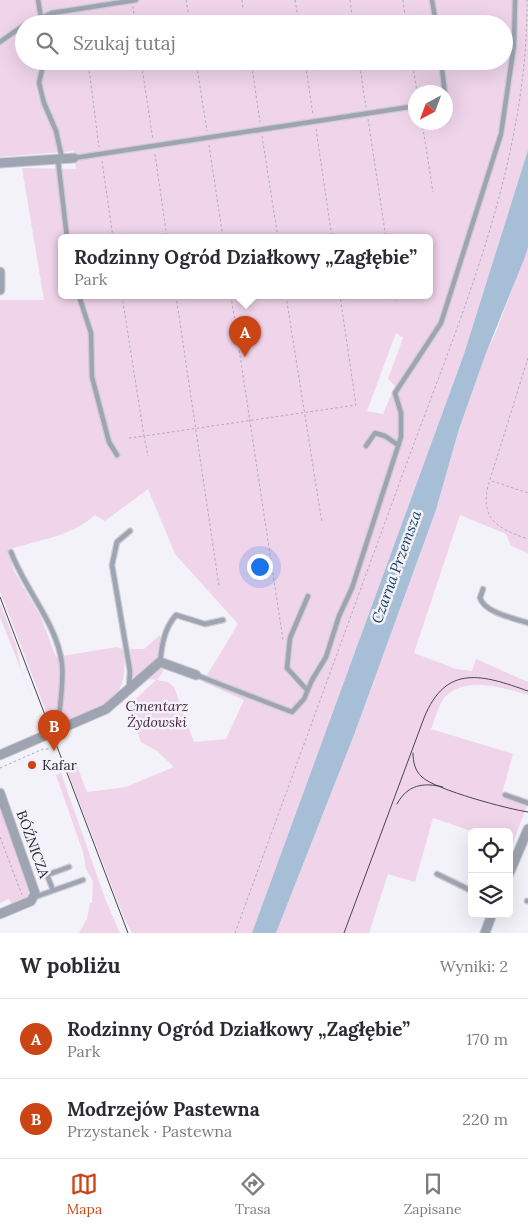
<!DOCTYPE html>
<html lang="pl">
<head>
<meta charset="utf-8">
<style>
  body { margin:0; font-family:Lora,serif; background:#f7f7f7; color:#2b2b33 }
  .controls { position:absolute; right:15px; bottom:15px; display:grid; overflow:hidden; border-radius:8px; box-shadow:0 5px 20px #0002 }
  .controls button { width:45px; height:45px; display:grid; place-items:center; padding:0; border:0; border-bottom:1px solid #e1e1e2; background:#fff; color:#2b2b33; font:25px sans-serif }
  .compass { position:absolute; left:408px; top:85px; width:45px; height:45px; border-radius:50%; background:#fff; box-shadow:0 5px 20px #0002; rotate:221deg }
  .you { position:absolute; left:259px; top:566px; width:18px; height:18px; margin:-12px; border:4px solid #fff; border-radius:50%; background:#1a73e8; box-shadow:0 0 0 8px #1a73e833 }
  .badge { display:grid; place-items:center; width:32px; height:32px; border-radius:50%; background:#cb4413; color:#fff; font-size:16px; font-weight:700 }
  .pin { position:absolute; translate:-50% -41px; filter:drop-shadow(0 1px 2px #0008) }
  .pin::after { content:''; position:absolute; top:26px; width:18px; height:15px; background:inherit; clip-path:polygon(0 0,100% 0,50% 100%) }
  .popup { position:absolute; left:58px; top:234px; width:375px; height:65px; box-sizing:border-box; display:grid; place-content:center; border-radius:8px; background:#fff; filter:drop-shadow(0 1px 4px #0005); font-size:16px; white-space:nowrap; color:#7c7c81 }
  .popup b { font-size:19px; color:#2b2b33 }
  .popup::after { content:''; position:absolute; left:50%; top:100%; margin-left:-10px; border:10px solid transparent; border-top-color:#fff }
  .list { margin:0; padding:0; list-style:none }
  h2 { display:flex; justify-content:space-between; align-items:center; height:65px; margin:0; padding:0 20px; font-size:21px }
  h2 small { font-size:16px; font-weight:400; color:#7c7c81 }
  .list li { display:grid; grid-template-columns:32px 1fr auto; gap:15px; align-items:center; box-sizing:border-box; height:80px; padding:0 20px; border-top:1px solid #e1e1e2 }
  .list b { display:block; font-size:19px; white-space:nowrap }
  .list p { margin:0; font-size:16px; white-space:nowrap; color:#7c7c81 }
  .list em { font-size:16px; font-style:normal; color:#7c7c81 }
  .icon { flex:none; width:28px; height:28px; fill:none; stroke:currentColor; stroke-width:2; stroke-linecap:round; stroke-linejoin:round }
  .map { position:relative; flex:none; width:528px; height:933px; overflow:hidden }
  .search { position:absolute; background:#fff; box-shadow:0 5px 20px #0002; left:15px; right:15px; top:15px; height:55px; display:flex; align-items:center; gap:12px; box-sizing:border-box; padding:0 18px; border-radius:28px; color:#7c7c81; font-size:19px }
  .sheet { height:225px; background:#fff }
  nav { display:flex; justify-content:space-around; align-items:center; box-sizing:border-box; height:70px; border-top:1px solid #e1e1e2; background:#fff; font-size:14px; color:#7c7c81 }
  nav a { display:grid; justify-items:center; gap:2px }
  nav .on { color:#cb4413 }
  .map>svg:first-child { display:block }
</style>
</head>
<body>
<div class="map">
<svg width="528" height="933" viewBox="0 0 528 933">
  <rect width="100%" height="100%" fill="#f3f2f9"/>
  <!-- green -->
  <g fill="#f0d4ea" fill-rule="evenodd">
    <path d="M0 0H528V150L464 354 252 933H132L124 918 67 770 77 766 87 792 126 787 174 767 157 751 141 742 127 707 156 680 133 677 130 649H144L160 635 163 672 157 680 168 682 174 687 194 742 226 739 244 700 203 682 238 624 175 554 148 489 105 521 95 515C70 538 38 539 8 550L14 571 40 615 56 657 117 647 123 649C131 701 104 707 63 725L61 716 55 715 52 727 0 591V300H44L22 168 76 169 73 151 0 157ZM24 24H504V61H24ZM416 92H446V122H416ZM61 238H429V296H61ZM396 333 403 338 388 379 395 386 383 414 367 411Z"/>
    <path d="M528 247V553L511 546 506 534 460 515 414 653 456 669 472 671 476 659 528 682V695C503 688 467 675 445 697 439 703 435 720 431 729L513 754 501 797 527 806 512 845 509 844V832H474L433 818 415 882 388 874 369 933H276L354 735 436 510 459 429 486 353 496 332Z"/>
    <polygon points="0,603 16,645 21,669 45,730 0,617"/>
    <polygon points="61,773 106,901 120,933 79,933 87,919 90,903 92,903 93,881 86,869 83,852 56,775"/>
    <polygon points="0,806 30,888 26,899 13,906 9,899 0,903"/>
  </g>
  <!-- water -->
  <polygon fill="#a6bed6" points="528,150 528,247 525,257 486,353 459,429 436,510 354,735 276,933 252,933 464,354"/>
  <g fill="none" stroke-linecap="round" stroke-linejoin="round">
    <defs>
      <g id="service">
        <polyline points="38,0 41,18 52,13 136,0"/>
        <polyline points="432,0 436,24"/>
        <polyline points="27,24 41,18 43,24"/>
        <polyline points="0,42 24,25"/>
        <polyline points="44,61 39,83 44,103 56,131 62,158"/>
        <polyline points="441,61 446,102"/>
        <polyline points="74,158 416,106"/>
        <polyline points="58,160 67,238"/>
        <polyline points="79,296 91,333 92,377 109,442 117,455"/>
        <polyline points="366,446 375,433 385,436 398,445"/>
        <path d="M11 552C25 590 57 623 62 664 64 685 59 708 58 730"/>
        <path d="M483 589 480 598C485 613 514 618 528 623"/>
        <path d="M160 662C162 644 164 629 176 615L205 624 223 620"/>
        <polyline points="196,675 292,712 304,699 312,680 326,657 339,616 352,588 401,437 401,413 395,393 441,323 501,134 514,45 515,0"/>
        <polyline points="129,687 130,671 112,565 117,542 130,531"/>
        <polyline points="307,690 287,668 290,638 308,596"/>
        <polyline points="505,795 528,803"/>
        <polyline points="437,874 472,891"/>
        <polyline points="53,890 47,875 69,867"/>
        <polyline points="35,897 83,880"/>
        <polyline points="527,901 528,901"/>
      </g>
      <g id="minor">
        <polyline points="0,163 74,158"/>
        <polyline points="0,272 0,290"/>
        <polyline points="0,755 106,709 160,662 196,675"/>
        <polyline points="0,793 35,893 31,901 0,914"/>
        <polyline points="509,874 528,829"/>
        <polyline points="485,933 492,914"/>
      </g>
    </defs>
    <!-- service casing -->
    <use href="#service" stroke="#cecdd5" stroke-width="7"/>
    <!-- minor casing -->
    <use href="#minor" stroke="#cecdd5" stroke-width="11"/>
    <!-- path -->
    <g stroke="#adacb5" stroke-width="1" stroke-dasharray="2.5 2.5" stroke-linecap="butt">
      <polyline points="186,0 190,24"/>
      <polyline points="242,0 243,10"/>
      <polyline points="295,0 299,24"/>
      <polyline points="350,0 353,24"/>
      <polyline points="403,0 406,24"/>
      <polyline points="133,6 135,24"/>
      <polyline points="82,16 83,24"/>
      <polyline points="88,61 99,147"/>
      <polyline points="141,61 153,140"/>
      <polyline points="196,61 207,131"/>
      <polyline points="251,61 260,122"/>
      <polyline points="305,61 313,115"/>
      <polyline points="359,61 366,107"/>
      <polyline points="412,61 417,92"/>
      <polyline points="368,119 386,238"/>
      <polyline points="422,122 433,192"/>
      <polyline points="316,129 332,238"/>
      <polyline points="262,136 278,238"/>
      <polyline points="209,145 223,238"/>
      <polyline points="155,154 167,238"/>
      <polyline points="102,161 113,238"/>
      <polyline points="122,296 144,436 356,405 340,296"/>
      <polyline points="176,296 219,586"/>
      <polyline points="231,296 283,640"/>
      <polyline points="286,296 322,523"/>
      <polyline points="395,296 396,302"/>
      <path d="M528 358 488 486C480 520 499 529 528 539"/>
      <polyline points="129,438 144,436 148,456"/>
      <polyline points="492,481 528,493"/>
      <polyline points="0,768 43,749 50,749"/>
      <polyline points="0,837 22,895"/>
      <path d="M235 933C292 777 349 621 406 465 461 316 528 162 527 0"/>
    </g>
    <!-- service -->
    <use href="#service" stroke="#9fa4b3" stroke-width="4.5"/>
    <!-- minor -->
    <use href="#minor" stroke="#9fa4b3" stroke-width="9"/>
    <!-- tram -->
    <g stroke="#474652" stroke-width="1">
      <polyline points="0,597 128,933"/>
      <path d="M413 753C413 762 415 771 422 777 436 790 508 809 528 812"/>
      <path d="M397 804C407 785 423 782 443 787"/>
      <path d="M344 933 424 718C446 663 483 675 528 691"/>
    </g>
  </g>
  <!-- markers -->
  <circle fill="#cb4413" stroke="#f3f2f9" stroke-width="2" cx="32" cy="765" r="5"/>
  <g text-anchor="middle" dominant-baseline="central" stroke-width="5" stroke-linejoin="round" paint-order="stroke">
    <!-- park labels -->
    <g font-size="14" font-style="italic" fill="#421e3d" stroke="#f3f2f9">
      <text x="157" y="706">Cmentarz<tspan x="157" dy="16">Żydowski</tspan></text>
    </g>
    <!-- poi labels -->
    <g font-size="14" fill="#262532" stroke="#f3f2f9" text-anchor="start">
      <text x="42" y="765">Kafar</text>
    </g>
    <!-- street labels -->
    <g font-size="14" fill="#262532" stroke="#f3f2f9">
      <text transform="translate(33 844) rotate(70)">BÓŹNICZA</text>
    </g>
    <!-- water labels -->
    <g font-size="15" font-style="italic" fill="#183e60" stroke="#f3f2f9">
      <text transform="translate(396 567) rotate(-70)">Czarna Przemsza</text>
    </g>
  </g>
</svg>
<div class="controls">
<button><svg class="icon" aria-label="locate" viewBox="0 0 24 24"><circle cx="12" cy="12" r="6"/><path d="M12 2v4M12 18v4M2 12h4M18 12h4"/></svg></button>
<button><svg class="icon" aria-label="layers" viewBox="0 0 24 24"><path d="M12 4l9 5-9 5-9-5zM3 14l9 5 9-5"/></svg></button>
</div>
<svg class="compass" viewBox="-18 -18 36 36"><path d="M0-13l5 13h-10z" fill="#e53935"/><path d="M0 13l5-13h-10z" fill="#7c7c81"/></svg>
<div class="you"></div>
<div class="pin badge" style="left:245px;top:357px">A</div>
<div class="popup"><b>Rodzinny Ogród Działkowy „Zagłębie”</b>Park</div>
<div class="pin badge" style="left:54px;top:751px">B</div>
<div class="search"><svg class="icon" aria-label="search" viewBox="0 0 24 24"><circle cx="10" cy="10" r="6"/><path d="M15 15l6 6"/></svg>Szukaj tutaj</div>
</div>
<section class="sheet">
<h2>W pobliżu<small>Wyniki: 2</small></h2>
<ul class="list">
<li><span class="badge">A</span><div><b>Rodzinny Ogród Działkowy „Zagłębie”</b><p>Park</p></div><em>170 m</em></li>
<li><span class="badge">B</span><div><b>Modrzejów Pastewna</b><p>Przystanek · Pastewna</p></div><em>220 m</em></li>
</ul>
</section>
<nav>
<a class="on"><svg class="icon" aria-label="map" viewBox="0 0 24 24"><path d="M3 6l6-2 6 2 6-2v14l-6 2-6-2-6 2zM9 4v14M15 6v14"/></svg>Mapa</a>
<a><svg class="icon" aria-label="directions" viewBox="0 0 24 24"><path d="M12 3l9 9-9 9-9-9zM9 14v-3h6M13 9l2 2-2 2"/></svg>Trasa</a>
<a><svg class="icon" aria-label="saved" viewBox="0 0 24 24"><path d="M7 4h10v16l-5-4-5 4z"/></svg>Zapisane</a>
</nav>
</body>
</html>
